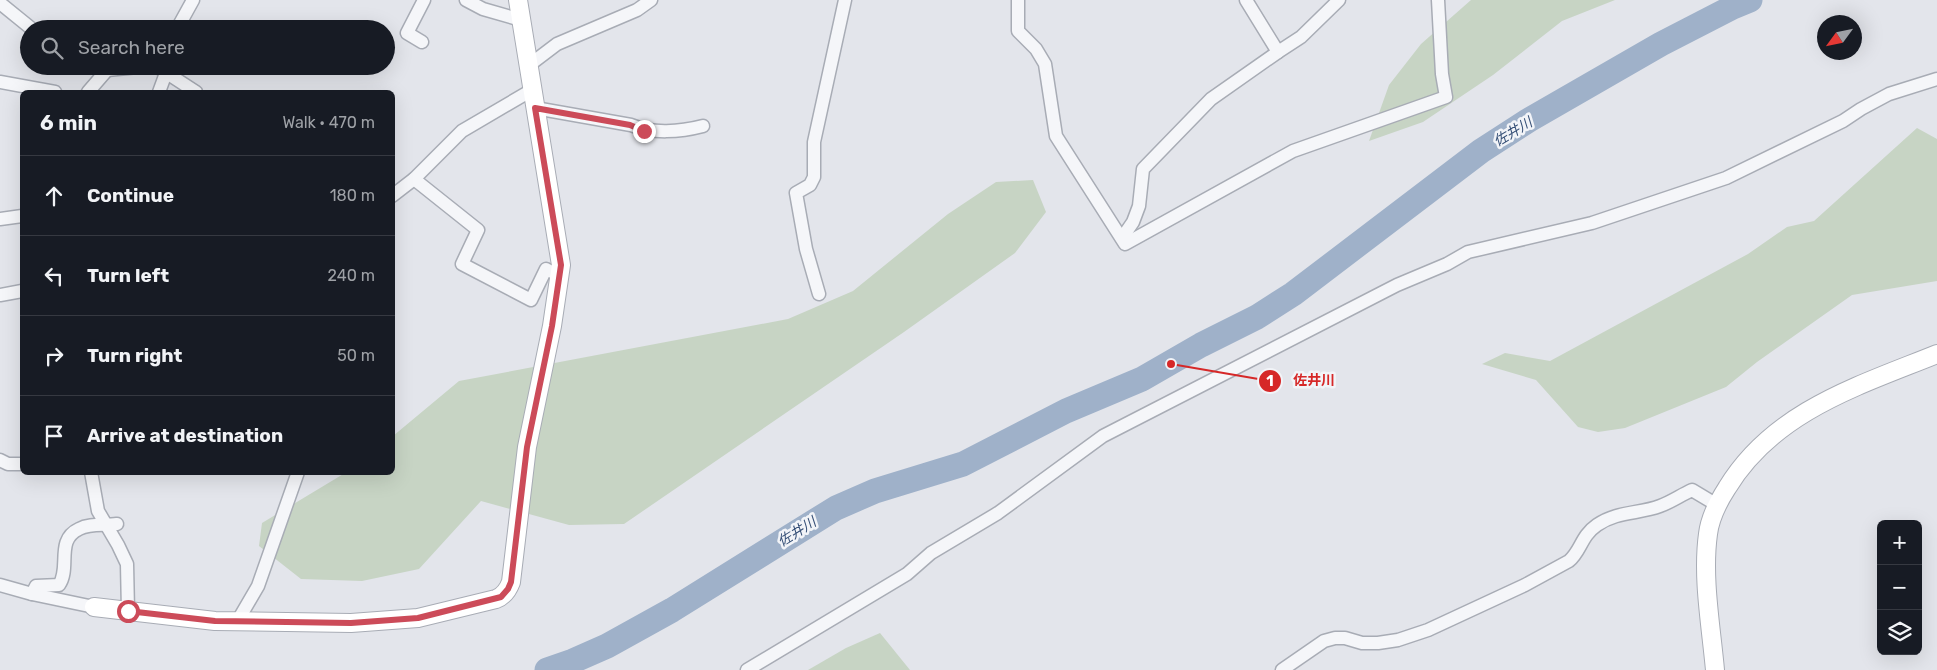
<!DOCTYPE html>
<html lang="en">
<head>
<meta charset="utf-8">
<style>
  body { margin:0; font-family:Rubik,"Noto Sans JP",sans-serif; background:#20242c; color:#f1f3f6 }
  .controls { position:absolute; right:15px; bottom:15px; display:grid; overflow:hidden; border-radius:8px; box-shadow:0 5px 20px #0002 }
  .controls button { width:45px; height:45px; display:grid; place-items:center; padding:0; border:0; border-bottom:1px solid #363941; background:#171b24; color:#f1f3f6; font:25px sans-serif }
  .compass { position:absolute; left:1817px; top:15px; width:45px; height:45px; border-radius:50%; background:#171b24; box-shadow:0 5px 20px #0002; rotate:237deg }
  .stop { position:absolute; width:15px; height:15px; margin:-11px; border:4px solid #cc4b59; border-radius:50%; background:#fff }
  .stop.end { background:#cc4b59; border-color:#fff; box-shadow:0 1px 5px #0008 }
  .list { margin:0; padding:0; list-style:none }
  h2 { display:flex; justify-content:space-between; align-items:center; height:65px; margin:0; padding:0 20px; font-size:21px }
  h2 small { font-size:16px; font-weight:400; color:#9ea1a6 }
  .list li { display:grid; grid-template-columns:32px 1fr auto; gap:15px; align-items:center; box-sizing:border-box; height:80px; padding:0 20px; border-top:1px solid #363941 }
  .list b { display:block; font-size:19px; white-space:nowrap }
  .list em { font-size:16px; font-style:normal; color:#9ea1a6 }
  .icon { flex:none; width:28px; height:28px; fill:none; stroke:currentColor; stroke-width:2; stroke-linecap:round; stroke-linejoin:round }
  .map { position:relative; flex:none; width:1937px; height:670px; overflow:hidden }
  .search { position:absolute; background:#171b24; box-shadow:0 5px 20px #0002; left:20px; top:20px; width:375px; height:55px; display:flex; align-items:center; gap:12px; box-sizing:border-box; padding:0 18px; border-radius:28px; color:#9ea1a6; font-size:19px }
  .panel { position:absolute; background:#171b24; box-shadow:0 5px 20px #0002; left:20px; top:90px; width:375px; height:385px; border-radius:8px }
  .map>svg:first-child { display:block }
</style>
</head>
<body>
<div class="map">
<svg width="1937" height="670" viewBox="0 0 1937 670">
  <rect width="100%" height="100%" fill="#e3e5eb"/>
  <!-- green -->
  <g fill="#c7d4c4">
    <polygon points="1471,0 1615,0 1562,21 1493,75 1423,122 1369,141 1389,85 1421,44"/>
    <polygon points="1917,128 1937,139 1937,281 1852,295 1757,362 1726,387 1625,428 1598,432 1578,427 1536,380 1482,364 1505,353 1550,361 1748,254 1787,227 1814,221"/>
    <polygon points="1033,180 1046,212 1015,253 904,332 624,524 569,525 481,501 419,569 362,581 301,579 259,546 262,523 345,473 392,472 393,436 459,381 788,319 853,291 948,214 996,182"/>
    <polygon points="880,633 910,670 808,670 846,648"/>
  </g>
  <g fill="none" stroke-linecap="round" stroke-linejoin="round">
    <!-- river -->
    <polyline stroke="#9fb1c9" stroke-width="25" points="547,670 573,661 607,646 672,610 836,508 875,491 963,464 1066,411 1142,379 1201,345 1257,317 1293,294 1481,151 1529,120 1661,44 1733,7 1750,0"/>
    <defs>
      <g id="street">
        <polyline points="466,0 483,9 521,20"/>
        <polyline points="1018,0 1018,31 1036,49 1045,64 1056,136 1125,244 1293,151 1446,97 1442,74 1438,0"/>
        <polyline points="1246,0 1278,52 1301,37 1339,0"/>
        <polyline points="0,3 32,29"/>
        <polyline points="177,29 193,0"/>
        <polyline points="422,42 407,33 424,0"/>
        <polyline points="100,66 107,70 148,66"/>
        <polyline points="156,66 196,92"/>
        <polyline points="528,66 557,44 637,10 651,0"/>
        <polyline points="0,82 55,92"/>
        <polyline points="88,92 107,70"/>
        <polyline points="159,92 166,73"/>
        <path d="M535 108 631 125C652 134 680 132 703 126"/>
        <polyline points="414,179 478,230 462,264 531,300 546,269 560,276"/>
        <polyline points="392,196 414,179 462,131 532,90"/>
        <polyline points="0,219 22,216"/>
        <polyline points="1122,238 1133,222 1139,206 1143,169 1211,99 1278,52"/>
        <polyline points="819,294 806,249 796,193 810,185 814,177 814,142 845,0"/>
        <polyline points="0,295 22,291"/>
        <polyline points="0,460 8,464 22,464"/>
        <polyline points="91,472 98,511 118,545 127,564 128,611"/>
        <polyline points="0,585 32,594 94,607"/>
        <path d="M32 594 36 586 59 585C71 568 55 540 79 529 90 523 105 526 117 524"/>
        <polyline points="237,622 258,586 298,472"/>
        <polyline points="747,670 907,574 931,553 998,513 1103,436 1397,285 1447,264 1468,252 1592,223 1726,178 1843,121 1861,109 1889,94 1937,79"/>
        <path d="M1282 670 1324 641 1335 638H1345L1362 643H1378L1398 640 1428 630 1525 585 1569 561C1581 551 1581 536 1597 525 1617 511 1639 514 1660 506 1671 502 1681 495 1692 490L1717 505"/>
      </g>
      <g id="secondary">
        <path d="M94 607 215 621 351 623 418 618 496 599C504 596 508 590 511 582L527 447 552 326 561 265 518 0"/>
        <path d="M1715 670C1711 626 1702 577 1708 534 1710 517 1718 502 1727 488 1774 411 1858 386 1937 354"/>
      </g>
    </defs>
    <!-- street casing -->
    <use href="#street" stroke="#a8acb5" stroke-width="15"/>
    <!-- secondary casing -->
    <use href="#secondary" stroke="#a8acb5" stroke-width="20"/>
    <!-- street -->
    <use href="#street" stroke="#f5f6f9" stroke-width="12"/>
    <!-- secondary -->
    <use href="#secondary" stroke="#fff" stroke-width="18"/>
  </g>
  <g fill="none" stroke-linecap="round" stroke-linejoin="round">
    <!-- route -->
    <polyline stroke="#cc4b59" stroke-width="6" points="128,611 215,621 351,623 418,618 501,597 508,589 511,582 527,447 552,326 561,265 535,108 630,125 644,131"/>
  </g>
  <g text-anchor="middle" dominant-baseline="central" stroke-width="5" stroke-linejoin="round" paint-order="stroke">
    <!-- water labels -->
    <g font-size="14" font-style="italic" fill="#354f76" stroke="#f2f4f8">
      <text transform="translate(1513 132) rotate(-31)">佐井川</text>
      <text transform="translate(797 532) rotate(-32)">佐井川</text>
    </g>
  </g>
  <!-- callouts -->
  <path fill="none" stroke="#d62828" stroke-width="2" d="M1171 364L1270 381"/>
  <g fill="#d62828" stroke="#f2f4f8" stroke-width="2">
    <circle cx="1171" cy="364" r="5"/>
    <circle cx="1270" cy="381" r="12"/>
  </g>
  <g font-size="15" text-anchor="middle" font-weight="bold" fill="#fff">
    <text x="1270" y="386">1</text>
  </g>
  <g font-size="14" text-anchor="middle" font-weight="bold" fill="#d62828" stroke="#f2f4f8" stroke-width="5" stroke-linejoin="round" paint-order="stroke">
    <text x="1314" y="385">佐井川</text>
  </g>
</svg>
<div class="controls">
<button>+</button>
<button>−</button>
<button><svg class="icon" aria-label="layers" viewBox="0 0 24 24"><path d="M12 4l9 5-9 5-9-5zM3 14l9 5 9-5"/></svg></button>
</div>
<svg class="compass" viewBox="-18 -18 36 36"><path d="M0-13l5 13h-10z" fill="#e53935"/><path d="M0 13l5-13h-10z" fill="#9ea1a6"/></svg>
<div class="stop" style="left:128px;top:611px"></div>
<div class="stop end" style="left:644px;top:131px"></div>
<div class="search"><svg class="icon" aria-label="search" viewBox="0 0 24 24"><circle cx="10" cy="10" r="6"/><path d="M15 15l6 6"/></svg>Search here</div>
<section class="panel">
<h2>6 min<small>Walk · 470 m</small></h2>
<ul class="list">
<li><svg class="icon" aria-label="ahead" viewBox="0 0 24 24"><path d="M12 20V5M6 11l6-6 6 6"/></svg><div><b>Continue</b></div><em>180 m</em></li>
<li><svg class="icon" aria-label="left" viewBox="0 0 24 24"><path d="M17 20v-9H6M10 6l-5 5 5 5"/></svg><div><b>Turn left</b></div><em>240 m</em></li>
<li><svg class="icon" aria-label="right" viewBox="0 0 24 24"><path d="M7 20v-9h11M14 6l5 5-5 5"/></svg><div><b>Turn right</b></div><em>50 m</em></li>
<li><svg class="icon" aria-label="arrive" viewBox="0 0 24 24"><path d="M6 21V4h12l-3 4 3 4H6"/></svg><div><b>Arrive at destination</b></div></li>
</ul>
</section>
</div>
</body>
</html>
